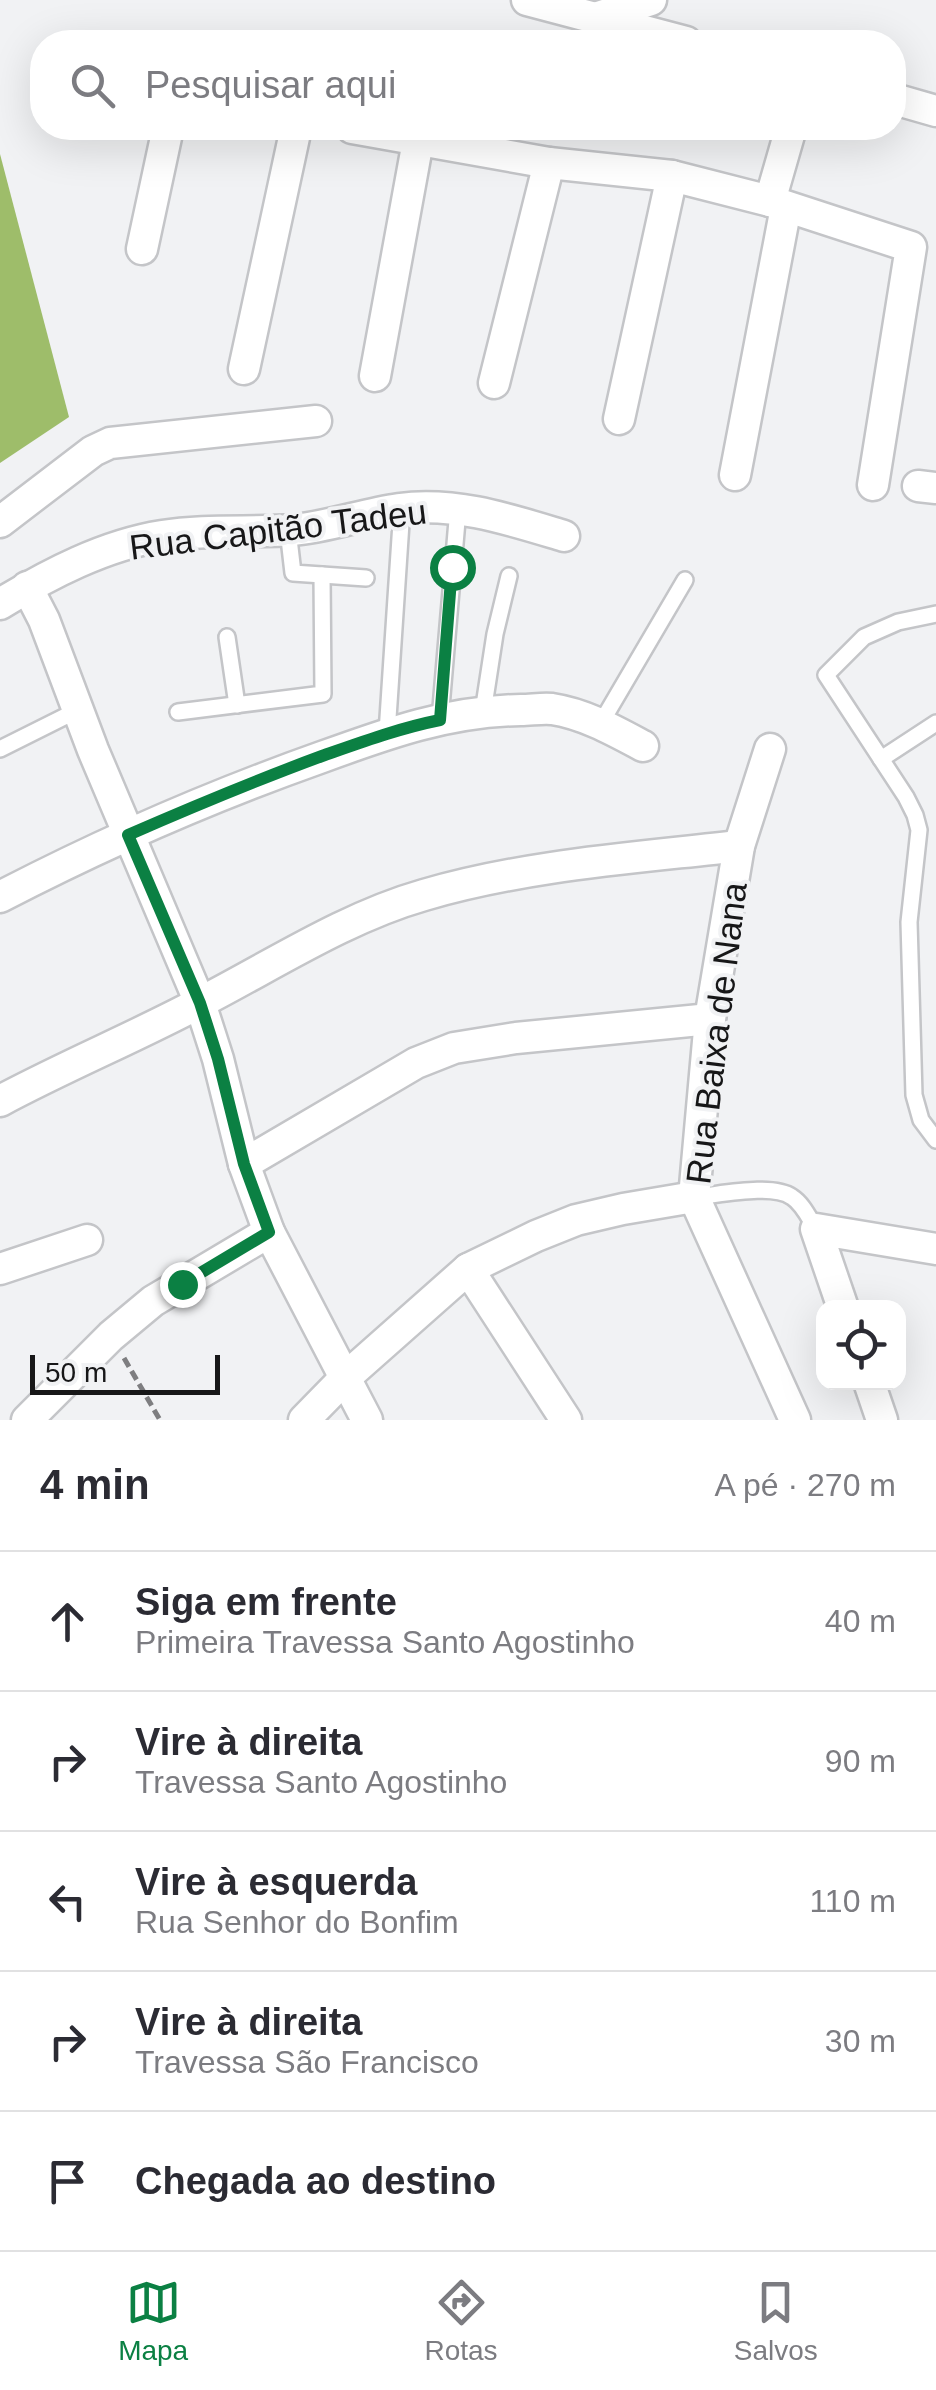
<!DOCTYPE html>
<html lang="pt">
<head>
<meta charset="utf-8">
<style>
  body { margin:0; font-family:Helvetica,sans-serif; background:#f7f7f7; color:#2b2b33 }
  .controls { position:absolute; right:30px; bottom:30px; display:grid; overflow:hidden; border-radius:20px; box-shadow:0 10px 40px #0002 }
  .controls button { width:90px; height:90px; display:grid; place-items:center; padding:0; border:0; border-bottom:2px solid #e1e1e2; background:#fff; color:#2b2b33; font:50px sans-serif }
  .scale { position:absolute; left:30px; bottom:25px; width:190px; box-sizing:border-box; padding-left:10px; border:5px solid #171718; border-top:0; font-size:28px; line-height:35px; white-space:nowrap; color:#171718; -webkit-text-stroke:8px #f1f2f4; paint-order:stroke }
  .stop { position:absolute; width:30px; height:30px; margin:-22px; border:8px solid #0b8043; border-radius:50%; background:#fff }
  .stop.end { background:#0b8043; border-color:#fff; box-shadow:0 2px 10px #0008 }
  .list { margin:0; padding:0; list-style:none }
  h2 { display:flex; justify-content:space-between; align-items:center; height:130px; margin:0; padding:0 40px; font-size:42px }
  h2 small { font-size:32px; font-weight:400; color:#7c7c81 }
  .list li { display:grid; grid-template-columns:65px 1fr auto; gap:30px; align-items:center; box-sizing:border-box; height:140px; padding:0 40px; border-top:2px solid #e1e1e2 }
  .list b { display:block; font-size:38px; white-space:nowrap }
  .list p { margin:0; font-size:32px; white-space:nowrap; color:#7c7c81 }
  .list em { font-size:32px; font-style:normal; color:#7c7c81 }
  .icon { flex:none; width:55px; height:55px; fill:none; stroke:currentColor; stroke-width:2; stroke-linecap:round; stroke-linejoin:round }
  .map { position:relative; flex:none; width:936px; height:1420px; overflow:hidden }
  .search { position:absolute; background:#fff; box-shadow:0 10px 40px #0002; left:30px; right:30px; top:30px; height:110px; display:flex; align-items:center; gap:25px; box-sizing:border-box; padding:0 35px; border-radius:40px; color:#7c7c81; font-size:38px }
  .sheet { height:830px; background:#fff }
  nav { display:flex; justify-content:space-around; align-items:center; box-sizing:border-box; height:140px; border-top:2px solid #e1e1e2; background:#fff; font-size:28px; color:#7c7c81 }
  nav a { display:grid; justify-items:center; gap:5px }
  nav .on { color:#0b8043 }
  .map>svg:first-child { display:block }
</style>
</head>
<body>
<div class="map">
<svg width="936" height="1420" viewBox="0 0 936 1420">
  <rect width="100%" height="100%" fill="#f1f2f4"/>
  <!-- forest -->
  <polygon fill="#9ebd6a" points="0,154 69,417 0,463"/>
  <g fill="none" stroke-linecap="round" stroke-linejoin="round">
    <defs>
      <g id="lane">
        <polyline points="288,530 293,573 366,578"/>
        <polyline points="936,614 898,622 864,637 826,675 906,797 915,815 919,830 909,922 914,1095 921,1120 936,1140"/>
        <polyline points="227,637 237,705"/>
        <polyline points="178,712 323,694 322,575"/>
        <polyline points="483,712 495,634 509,576"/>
        <polyline points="440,719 458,509"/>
        <polyline points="601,723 685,580"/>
        <polyline points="387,733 402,508"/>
        <polyline points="0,749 78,710"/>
        <polyline points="881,759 936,723"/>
        <path d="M694 1197C719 1195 772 1183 792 1197 803 1204 809 1218 816 1229"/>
      </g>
      <g id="street">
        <polyline points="527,0 686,42"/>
        <polyline points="595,18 651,0"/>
        <polyline points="894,99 936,111"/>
        <polyline points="352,128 549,163 672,176 770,201 911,247 873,485"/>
        <polyline points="770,201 791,128"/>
        <polyline points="142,249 168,128"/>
        <polyline points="244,369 296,128"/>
        <polyline points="375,376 418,141"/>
        <polyline points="494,383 549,163"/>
        <polyline points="619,419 672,176"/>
        <polyline points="735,475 786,207"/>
        <polyline points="918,486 936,488"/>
        <polyline points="0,522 93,451 110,443 316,421"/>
        <polyline points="27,587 44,620 93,750 200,1003 218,1059 244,1164 269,1232 367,1420"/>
        <path d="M0 604C49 574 105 545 162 536 205 529 250 533 293 530 328 527 363 514 399 509 455 501 511 520 564 536"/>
        <polyline points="770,749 739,846 710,1019 694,1197 795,1420"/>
        <path d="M0 897C104 843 212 796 322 757 388 733 449 711 521 710 531 710 542 708 552 709 585 714 615 731 643 746"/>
        <path d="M0 1101C67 1065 138 1036 205 1000 276 963 347 917 424 895 526 865 635 858 739 846"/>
        <polyline points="244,1164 416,1063 454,1048 516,1038 710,1019"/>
        <polyline points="0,1269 87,1240"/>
        <polyline points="468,1269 566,1420"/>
        <polyline points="843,1308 816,1229 936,1249"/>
        <polyline points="869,1382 882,1420"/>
        <polyline points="27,1420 111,1336 153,1301 269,1232"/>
        <polyline points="304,1420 346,1377 468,1269 536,1236 576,1220 623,1209 694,1197"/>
      </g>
    </defs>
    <!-- lane casing -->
    <use href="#lane" stroke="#c4c5c8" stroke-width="20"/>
    <!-- street casing -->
    <use href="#street" stroke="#c4c5c8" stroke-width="35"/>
    <!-- path -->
    <polyline stroke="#7e7e80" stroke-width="5" stroke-dasharray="10 5" stroke-linecap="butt" points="124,1358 160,1420"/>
    <!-- lane -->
    <use href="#lane" stroke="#fff" stroke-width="15"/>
    <!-- street -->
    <use href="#street" stroke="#fff" stroke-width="30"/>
  </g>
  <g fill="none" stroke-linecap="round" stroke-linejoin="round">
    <!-- route -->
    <path stroke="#0b8043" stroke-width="12" d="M182 1284 269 1232 244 1164 218 1059 200 1003 128 835C192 807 257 780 322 756 362 742 400 728 440 720L452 567"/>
  </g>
  <g text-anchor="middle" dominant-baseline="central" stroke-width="8" stroke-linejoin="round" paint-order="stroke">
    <!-- street labels -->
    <g font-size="35" fill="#171718" stroke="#f1f2f4">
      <text transform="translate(278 529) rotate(-7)">Rua Capitão Tadeu</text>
      <text transform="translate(716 1033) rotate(-83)">Rua Baixa de Nana</text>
    </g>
  </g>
</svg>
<div class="controls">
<button><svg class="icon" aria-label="locate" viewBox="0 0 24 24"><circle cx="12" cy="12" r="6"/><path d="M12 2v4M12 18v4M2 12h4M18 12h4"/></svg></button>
</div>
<div class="scale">50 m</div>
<div class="stop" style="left:452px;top:567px"></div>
<div class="stop end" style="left:182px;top:1284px"></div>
<div class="search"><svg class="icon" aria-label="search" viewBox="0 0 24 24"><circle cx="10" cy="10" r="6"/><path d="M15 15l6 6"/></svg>Pesquisar aqui</div>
</div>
<section class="sheet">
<h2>4 min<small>A pé · 270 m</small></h2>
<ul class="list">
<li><svg class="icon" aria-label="ahead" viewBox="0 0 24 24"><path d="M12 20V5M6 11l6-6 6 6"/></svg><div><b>Siga em frente</b><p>Primeira Travessa Santo Agostinho</p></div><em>40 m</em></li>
<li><svg class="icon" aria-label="right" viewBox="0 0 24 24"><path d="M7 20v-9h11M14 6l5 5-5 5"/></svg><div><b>Vire à direita</b><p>Travessa Santo Agostinho</p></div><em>90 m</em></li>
<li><svg class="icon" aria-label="left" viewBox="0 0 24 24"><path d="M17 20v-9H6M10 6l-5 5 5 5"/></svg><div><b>Vire à esquerda</b><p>Rua Senhor do Bonfim</p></div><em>110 m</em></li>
<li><svg class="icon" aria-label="right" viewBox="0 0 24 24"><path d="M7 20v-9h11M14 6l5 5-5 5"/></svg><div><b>Vire à direita</b><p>Travessa São Francisco</p></div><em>30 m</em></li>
<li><svg class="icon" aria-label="arrive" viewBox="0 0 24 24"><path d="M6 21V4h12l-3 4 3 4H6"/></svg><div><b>Chegada ao destino</b></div></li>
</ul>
</section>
<nav>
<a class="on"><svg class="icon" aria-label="map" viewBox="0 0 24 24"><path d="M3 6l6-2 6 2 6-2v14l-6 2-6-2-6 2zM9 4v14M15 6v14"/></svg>Mapa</a>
<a><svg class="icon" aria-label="directions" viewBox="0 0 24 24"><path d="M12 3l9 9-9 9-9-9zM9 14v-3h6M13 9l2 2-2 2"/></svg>Rotas</a>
<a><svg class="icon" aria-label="saved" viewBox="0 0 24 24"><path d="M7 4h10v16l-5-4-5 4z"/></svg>Salvos</a>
</nav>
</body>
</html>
